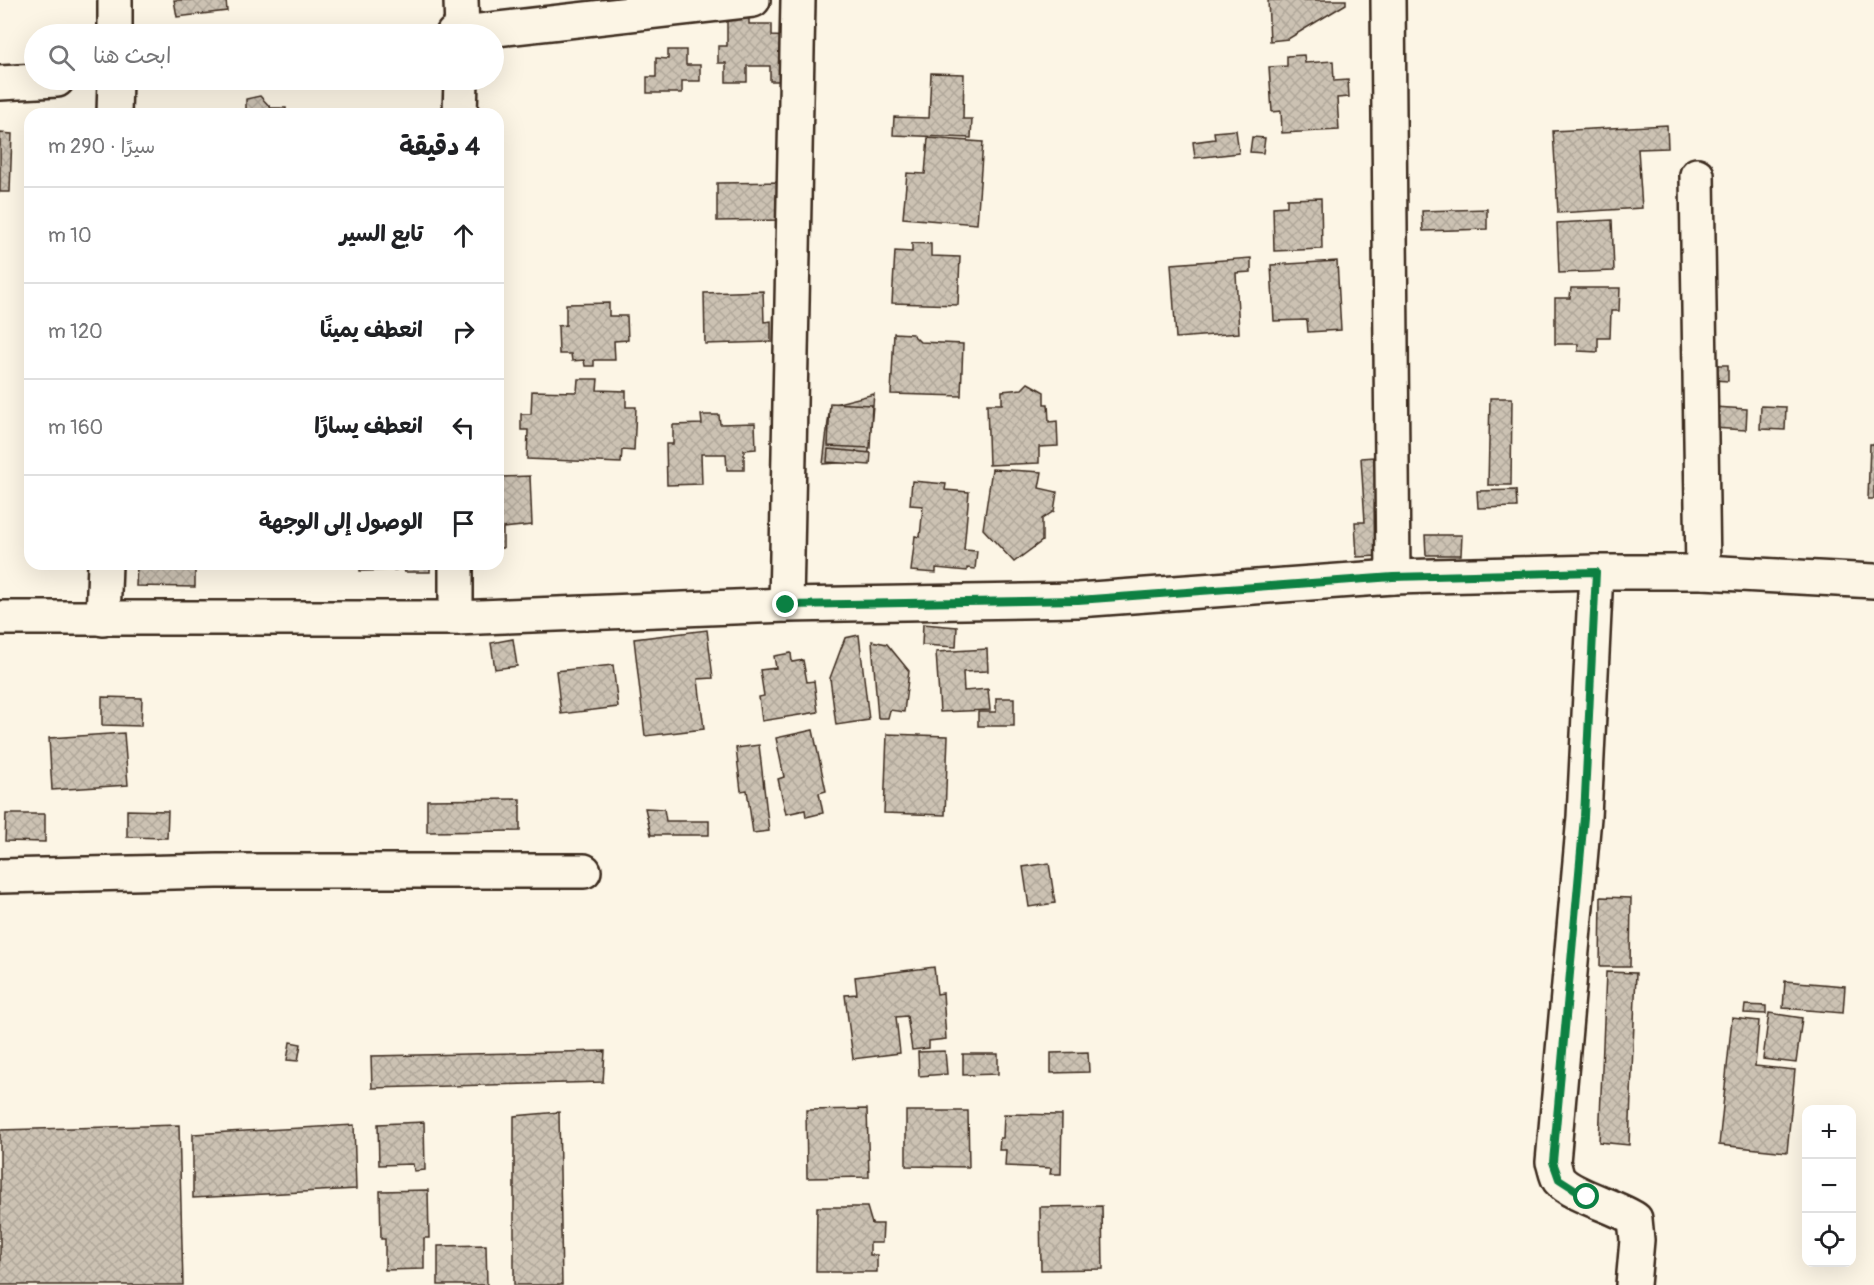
<!DOCTYPE html>
<html lang="ar">
<head>
<meta charset="utf-8">
<style>
  body { margin:0; font-family:Pangolin,"Playpen Sans Arabic",sans-serif; background:#f2f2f2; color:#202124; direction:rtl }
  .controls { position:absolute; right:18px; bottom:18px; display:grid; overflow:hidden; border-radius:12px; box-shadow:0 6px 24px #0002 }
  .controls button { width:54px; height:54px; display:grid; place-items:center; padding:0; border:0; border-bottom:2px solid #e0e0e0; background:#fff; color:#202124; font:30px sans-serif }
  .stop { position:absolute; width:18px; height:18px; margin:-14px; border:4px solid #0b8043; border-radius:50%; background:#fff }
  .stop.end { background:#0b8043; border-color:#fff; box-shadow:0 2px 6px #0008 }
  .list { margin:0; padding:0; list-style:none }
  h2 { display:flex; justify-content:space-between; align-items:center; height:78px; margin:0; padding:0 24px; font-size:26px }
  h2 small { font-size:20px; font-weight:400; color:#757577 }
  .list li { display:grid; grid-template-columns:39px 1fr auto; gap:18px; align-items:center; box-sizing:border-box; height:96px; padding:0 24px; border-top:2px solid #e0e0e0 }
  .list b { display:block; font-size:22px; white-space:nowrap }
  .list em { font-size:20px; font-style:normal; color:#757577 }
  .icon { flex:none; width:33px; height:33px; fill:none; stroke:currentColor; stroke-width:2; stroke-linecap:round; stroke-linejoin:round }
  .map { position:relative; flex:none; width:1874px; height:1285px; overflow:hidden; direction:ltr }
  .search { position:absolute; background:#fff; box-shadow:0 6px 24px #0002; left:24px; top:24px; width:480px; height:66px; display:flex; align-items:center; gap:15px; box-sizing:border-box; padding:0 21px; border-radius:33px; color:#757577; font-size:22px }
  .panel { position:absolute; background:#fff; box-shadow:0 6px 24px #0002; left:24px; top:108px; width:480px; height:462px; border-radius:18px; direction:rtl }
  .map>svg:first-child { display:block }
</style>
</head>
<body>
<div class="map">
<svg width="1874" height="1285" viewBox="0 0 1874 1285">
  <defs>
    <pattern id="building-cross-hatch" width="8" height="8" patternUnits="userSpaceOnUse" patternTransform="scale(1.5)"><rect width="8" height="8" fill="#ccc2b3"/><path d="M0 0l8 8M0 8l8-8" fill="none" stroke="#b0a79a"/></pattern>
  </defs>
  <rect width="100%" height="100%" fill="#fcf5e5"/>
  <filter id="ink" filterUnits="userSpaceOnUse"><feTurbulence type="fractalNoise" baseFrequency=".0167" numOctaves="2"/><feDisplacementMap in="SourceGraphic" scale="12" xChannelSelector="R" yChannelSelector="G"/><feConvolveMatrix kernelMatrix="1 2 1 2 8 2 1 2 1" color-interpolation-filters="sRGB"/></filter>
  <g filter="url(#ink)">
    <!-- building -->
    <g fill="url(#building-cross-hatch)" stroke="#3b2a1e" stroke-width="1.5">
      <polygon points="174,0 226,0 227,11 177,17"/>
      <polygon points="1268,0 1346,0 1346,4 1288,39 1270,41"/>
      <polygon points="727,14 749,14 749,24 772,24 772,36 791,37 791,81 770,81 770,66 747,66 747,82 726,82 726,63 718,63 718,46 727,46"/>
      <polygon points="668,50 686,50 686,65 700,65 700,81 682,81 682,93 647,93 647,77 656,77 656,58 668,59"/>
      <polygon points="1304,55 1305,63 1333,61 1334,81 1348,80 1349,97 1337,98 1339,130 1282,133 1281,111 1272,112 1269,67 1287,66 1287,56"/>
      <polygon points="931,73 964,74 963,119 972,119 971,138 893,135 894,117 929,118"/>
      <polygon points="260,96 271,108 286,108 286,114 246,114 246,99"/>
      <polygon points="1667,125 1668,148 1638,149 1642,208 1558,213 1553,131"/>
      <polygon points="1236,130 1239,153 1195,158 1193,142 1215,139 1214,132"/>
      <polygon points="0,133 12,134 10,192 0,192"/>
      <polygon points="1252,137 1265,138 1263,153 1250,152"/>
      <polygon points="928,138 983,142 977,224 903,218 907,173 925,174"/>
      <polygon points="781,182 781,220 717,221 717,183"/>
      <polygon points="1321,198 1322,249 1274,251 1273,207 1287,206 1287,199"/>
      <polygon points="1487,209 1487,229 1423,231 1422,211"/>
      <polygon points="1612,220 1614,271 1559,273 1557,223"/>
      <polygon points="912,243 931,244 931,256 960,257 958,305 892,303 895,251 912,252"/>
      <polygon points="1251,258 1251,272 1236,273 1239,333 1176,338 1171,264"/>
      <polygon points="1337,261 1341,330 1308,332 1307,320 1274,321 1271,265"/>
      <polygon points="1571,288 1620,288 1619,311 1611,311 1610,338 1598,338 1598,352 1578,351 1578,344 1555,344 1555,298 1570,298"/>
      <polygon points="763,291 764,322 771,321 771,342 705,344 704,293"/>
      <polygon points="609,303 609,316 627,316 628,340 614,341 615,360 594,360 594,366 585,366 584,360 572,361 571,354 559,354 558,326 566,325 566,304"/>
      <polygon points="894,333 912,334 920,342 963,344 961,396 891,394"/>
      <polygon points="1712,365 1728,365 1728,381 1712,380"/>
      <polygon points="578,379 598,379 597,390 626,391 626,407 636,407 634,451 622,450 621,463 527,459 528,430 521,430 521,414 531,414 532,391 577,392"/>
      <polygon points="1028,383 1044,392 1044,404 1048,404 1049,422 1057,421 1058,446 1039,447 1039,463 989,465 987,404 1002,404 1002,391 1022,389"/>
      <polygon points="874,394 868,461 823,464 830,405"/>
      <polygon points="1490,398 1512,398 1511,485 1488,485"/>
      <polygon points="830,403 872,405 870,448 828,446"/>
      <polygon points="1761,406 1786,407 1785,430 1760,429"/>
      <polygon points="1714,407 1747,409 1746,430 1712,428"/>
      <polygon points="701,415 719,415 720,424 755,423 756,449 744,450 744,470 727,470 726,454 701,454 702,484 667,485 666,444 673,444 673,425 702,424"/>
      <polygon points="1870,444 1874,444 1874,499 1868,499"/>
      <polygon points="828,449 871,453 870,465 827,462"/>
      <polygon points="1374,457 1380,556 1357,557 1355,522 1365,522 1361,458"/>
      <polygon points="992,469 1042,472 1039,488 1057,492 1054,511 1042,519 1042,541 1014,562 983,529"/>
      <polygon points="530,476 532,525 503,528 503,548 498,548 498,477"/>
      <polygon points="912,481 946,484 945,490 969,492 964,550 977,551 975,569 967,568 967,571 936,568 936,573 911,571 915,536 920,537 923,506 910,505"/>
      <polygon points="1516,490 1517,507 1478,508 1477,491"/>
      <polygon points="1425,535 1462,535 1461,555 1426,555"/>
      <polygon points="137,564 195,564 195,587 136,586"/>
      <polygon points="360,564 396,564 396,570 360,571"/>
      <rect x="404" y="564" width="26" height="8"/>
      <polygon points="923,624 957,627 956,647 922,645"/>
      <polygon points="707,630 713,678 698,679 704,729 645,736 634,639"/>
      <polygon points="859,635 869,720 836,725 830,678 845,638"/>
      <polygon points="513,639 517,666 495,669 491,643"/>
      <polygon points="872,641 887,644 909,671 904,712 890,710 888,718 878,718"/>
      <polygon points="987,649 988,671 963,672 964,691 988,689 990,710 940,712 936,652"/>
      <polygon points="791,653 792,662 803,660 807,682 814,681 818,712 762,721 759,697 764,696 760,670 776,668 774,656"/>
      <polygon points="613,665 618,707 561,714 556,671"/>
      <polygon points="102,697 142,698 141,726 102,725"/>
      <polygon points="996,698 1014,698 1014,726 978,726 978,712 996,712"/>
      <polygon points="813,730 826,791 819,793 823,813 806,817 805,810 786,814 778,779 784,777 776,738"/>
      <polygon points="124,733 128,785 52,790 49,738"/>
      <polygon points="887,734 948,736 945,815 884,813"/>
      <polygon points="759,745 769,831 753,833 747,790 741,791 736,748"/>
      <polygon points="520,799 520,831 427,832 427,800"/>
      <polygon points="645,808 664,809 666,821 709,821 709,835 651,835"/>
      <polygon points="127,810 168,811 167,838 127,837"/>
      <polygon points="6,814 45,814 45,842 5,841"/>
      <polygon points="1049,863 1055,903 1029,907 1023,867"/>
      <polygon points="1601,897 1631,898 1630,967 1600,967"/>
      <polygon points="934,967 937,994 943,993 946,1039 929,1041 929,1048 912,1050 907,1016 896,1017 900,1053 853,1059 845,995 857,994 855,977"/>
      <polygon points="1606,972 1636,973 1629,1145 1599,1142"/>
      <polygon points="1785,981 1845,986 1843,1013 1783,1008"/>
      <polygon points="1745,1005 1766,1006 1766,1014 1744,1013"/>
      <polygon points="1769,1013 1802,1018 1796,1063 1763,1059"/>
      <polygon points="1732,1018 1759,1021 1755,1066 1795,1070 1787,1152 1719,1145"/>
      <polygon points="290,1042 301,1044 298,1061 287,1060"/>
      <polygon points="605,1051 603,1082 372,1088 371,1056"/>
      <polygon points="945,1051 947,1074 919,1076 918,1052"/>
      <polygon points="1088,1052 1089,1072 1051,1073 1051,1053"/>
      <polygon points="963,1054 998,1054 998,1074 963,1075"/>
      <polygon points="867,1109 869,1177 807,1178 806,1110"/>
      <polygon points="906,1111 968,1111 969,1167 906,1166"/>
      <polygon points="559,1112 562,1285 514,1285 514,1116"/>
      <polygon points="1004,1114 1062,1115 1061,1174 1050,1174 1051,1168 1005,1166 1006,1150 999,1150 1000,1138 1003,1138"/>
      <polygon points="424,1122 425,1170 414,1171 413,1164 379,1165 378,1124"/>
      <polygon points="179,1125 183,1285 0,1285 0,1130"/>
      <polygon points="354,1125 356,1189 193,1198 193,1134"/>
      <polygon points="428,1190 429,1238 424,1238 424,1269 385,1270 385,1239 381,1239 380,1191"/>
      <polygon points="1102,1206 1103,1269 1041,1270 1040,1207"/>
      <polygon points="817,1207 867,1207 872,1224 883,1224 882,1243 870,1243 870,1255 877,1255 877,1272 816,1272"/>
      <polygon points="486,1245 487,1285 438,1285 438,1246"/>
    </g>
    <g fill="none" stroke-linecap="round" stroke-linejoin="round">
      <defs>
        <g id="minor">
          <polyline points="461,0 462,34"/>
          <polyline points="1388,0 1393,577"/>
          <polyline points="115,34 115,0"/>
          <polyline points="453,34 753,0"/>
          <polyline points="0,83 57,80"/>
          <polyline points="114,114 115,80"/>
          <polyline points="460,114 461,80"/>
          <polyline points="1697,175 1703,572"/>
          <path d="M1596 572 1584 817 1553 1162C1555 1167 1556 1176 1559 1180 1572 1196 1616 1206 1635 1219L1637 1240 1633 1285"/>
          <polyline points="786,605 798,0"/>
          <polyline points="0,618 456,618 786,605 1078,600 1393,577 1596,572 1703,572 1874,581"/>
          <polyline points="456,618 456,564"/>
          <polyline points="103,619 105,564"/>
          <polyline points="0,876 217,871 584,871"/>
        </g>
      </defs>
      <!-- minor casing -->
      <use href="#minor" stroke="#3b2a1e" stroke-width="38"/>
      <!-- minor -->
      <use href="#minor" stroke="#fcf5e5" stroke-width="33"/>
    </g>
  </g>
  <g fill="none" stroke-linecap="round" stroke-linejoin="round" filter="url(#ink)">
    <!-- route -->
    <polyline stroke="#0b8043" stroke-width="8" points="786,605 1078,600 1393,577 1596,572 1584,817 1553,1162 1559,1179 1587,1197"/>
  </g>
</svg>
<div class="controls">
<button>+</button>
<button>−</button>
<button><svg class="icon" aria-label="locate" viewBox="0 0 24 24"><circle cx="12" cy="12" r="6"/><path d="M12 2v4M12 18v4M2 12h4M18 12h4"/></svg></button>
</div>
<div class="stop" style="left:1587px;top:1197px"></div>
<div class="stop end" style="left:786px;top:605px"></div>
<div class="search"><svg class="icon" aria-label="search" viewBox="0 0 24 24"><circle cx="10" cy="10" r="6"/><path d="M15 15l6 6"/></svg>ابحث هنا</div>
<section class="panel">
<h2>4 دقيقة<small>سيرًا · 290 m</small></h2>
<ul class="list">
<li><svg class="icon" aria-label="ahead" viewBox="0 0 24 24"><path d="M12 20V5M6 11l6-6 6 6"/></svg><div><b>تابع السير</b></div><em>10 m</em></li>
<li><svg class="icon" aria-label="right" viewBox="0 0 24 24"><path d="M7 20v-9h11M14 6l5 5-5 5"/></svg><div><b>انعطف يمينًا</b></div><em>120 m</em></li>
<li><svg class="icon" aria-label="left" viewBox="0 0 24 24"><path d="M17 20v-9H6M10 6l-5 5 5 5"/></svg><div><b>انعطف يسارًا</b></div><em>160 m</em></li>
<li><svg class="icon" aria-label="arrive" viewBox="0 0 24 24"><path d="M6 21V4h12l-3 4 3 4H6"/></svg><div><b>الوصول إلى الوجهة</b></div></li>
</ul>
</section>
</div>
</body>
</html>
